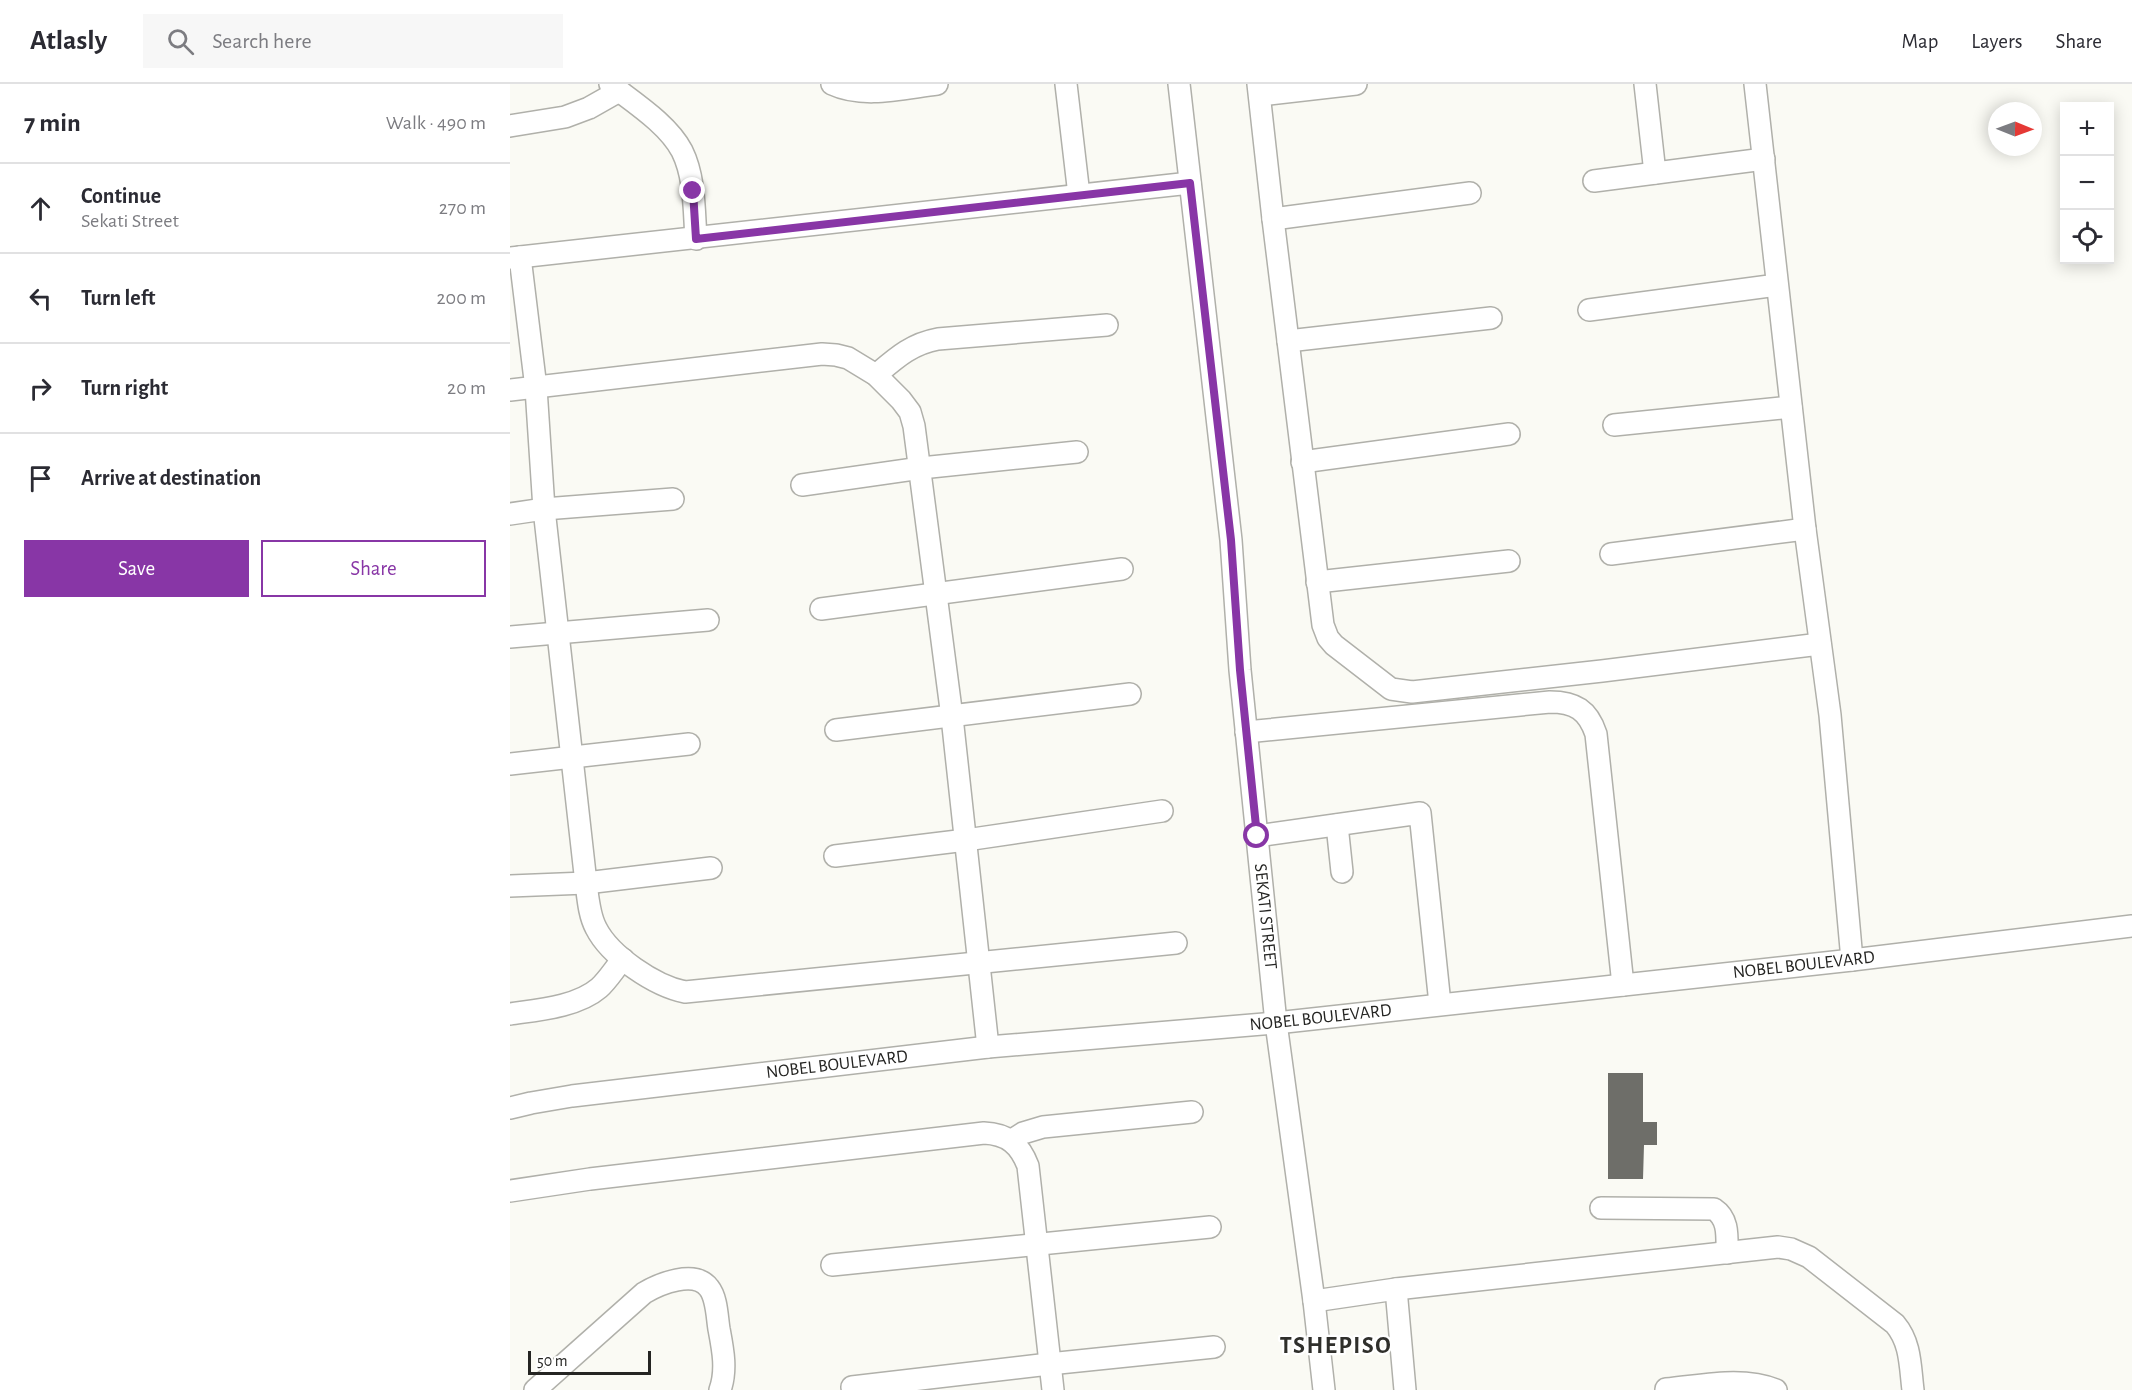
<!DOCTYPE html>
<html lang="en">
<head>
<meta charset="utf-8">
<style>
  body { margin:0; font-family:"Alegreya Sans",sans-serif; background:#f7f7f7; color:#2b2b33 }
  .controls { position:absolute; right:18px; top:18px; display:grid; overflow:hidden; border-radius:0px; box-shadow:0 3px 15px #0003 }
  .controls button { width:54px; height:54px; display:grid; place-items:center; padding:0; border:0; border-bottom:2px solid #e1e1e2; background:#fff; color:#2b2b33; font:30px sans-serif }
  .compass { position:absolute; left:1478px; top:18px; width:54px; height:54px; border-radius:50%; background:#fff; box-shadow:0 3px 15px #0003; rotate:91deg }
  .scale { position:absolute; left:18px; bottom:15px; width:123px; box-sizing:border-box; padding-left:6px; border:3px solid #242422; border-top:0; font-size:16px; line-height:21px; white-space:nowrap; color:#242422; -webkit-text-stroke:4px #fff; paint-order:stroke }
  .stop { position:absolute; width:18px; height:18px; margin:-14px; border:4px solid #8836a6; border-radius:50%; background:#fff }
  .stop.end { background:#8836a6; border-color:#fff; box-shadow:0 2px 6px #0008 }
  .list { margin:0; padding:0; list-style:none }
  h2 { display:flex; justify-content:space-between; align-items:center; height:78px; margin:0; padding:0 24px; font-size:26px }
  h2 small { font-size:20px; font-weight:400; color:#7c7c81 }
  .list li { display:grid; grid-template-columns:39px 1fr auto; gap:18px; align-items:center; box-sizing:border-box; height:90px; padding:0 24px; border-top:2px solid #e1e1e2 }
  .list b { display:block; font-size:22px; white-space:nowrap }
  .list p { margin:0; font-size:20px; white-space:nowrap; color:#7c7c81 }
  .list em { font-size:20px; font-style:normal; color:#7c7c81 }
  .actions { display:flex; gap:12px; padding:18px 24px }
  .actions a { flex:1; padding:14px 0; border:2px solid #8836a6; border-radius:0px; text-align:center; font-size:21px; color:#8836a6 }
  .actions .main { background:#8836a6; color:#fff }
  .icon { flex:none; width:33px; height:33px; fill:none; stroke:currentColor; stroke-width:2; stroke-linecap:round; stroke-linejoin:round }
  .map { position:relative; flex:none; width:1622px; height:1306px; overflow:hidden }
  header { display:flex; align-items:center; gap:36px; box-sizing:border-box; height:84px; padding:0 30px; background:#fff; border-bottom:2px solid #e1e1e2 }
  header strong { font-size:28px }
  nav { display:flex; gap:33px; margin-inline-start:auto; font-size:21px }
  .search { width:420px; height:54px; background:#f7f7f7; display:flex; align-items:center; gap:15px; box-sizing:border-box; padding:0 21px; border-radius:0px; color:#7c7c81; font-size:22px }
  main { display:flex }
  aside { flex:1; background:#fff }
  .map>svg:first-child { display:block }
</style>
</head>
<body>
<header>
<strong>Atlasly</strong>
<div class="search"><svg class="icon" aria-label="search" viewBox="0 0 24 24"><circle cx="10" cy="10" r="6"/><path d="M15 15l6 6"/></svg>Search here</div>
<nav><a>Map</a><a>Layers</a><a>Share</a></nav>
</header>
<main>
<aside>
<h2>7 min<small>Walk · 490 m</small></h2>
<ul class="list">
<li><svg class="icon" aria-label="ahead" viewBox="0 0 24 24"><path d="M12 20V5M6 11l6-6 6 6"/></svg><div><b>Continue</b><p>Sekati Street</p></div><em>270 m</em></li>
<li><svg class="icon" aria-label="left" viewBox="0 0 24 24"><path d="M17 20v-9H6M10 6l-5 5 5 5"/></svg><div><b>Turn left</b></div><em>200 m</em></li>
<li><svg class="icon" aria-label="right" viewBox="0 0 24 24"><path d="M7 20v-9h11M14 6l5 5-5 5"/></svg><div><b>Turn right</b></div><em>20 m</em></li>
<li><svg class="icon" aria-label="arrive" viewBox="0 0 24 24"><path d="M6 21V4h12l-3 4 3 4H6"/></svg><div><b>Arrive at destination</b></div></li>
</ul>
<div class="actions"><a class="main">Save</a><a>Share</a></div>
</aside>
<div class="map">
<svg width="1622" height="1306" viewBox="0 0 1622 1306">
  <rect width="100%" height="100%" fill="#fafaf4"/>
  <!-- building -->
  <polygon fill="#6e6e69" points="1098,989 1133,989 1133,1038 1147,1038 1147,1061 1134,1061 1133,1095 1098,1095"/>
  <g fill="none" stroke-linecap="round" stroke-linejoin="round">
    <defs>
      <g id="minor">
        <path d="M100 0C123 18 158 40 172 67 185 93 184 126 186 155"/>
        <path d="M322 0C354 15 394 4 427 0"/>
        <polyline points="556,0 569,111"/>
        <path id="s1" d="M669 0 721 456 730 586 766 939 804 1217 814 1306"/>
        <polyline points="748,0 763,135 813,541 818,554 824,561 881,605 902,608 1092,587 1310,560"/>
        <polyline points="1135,0 1145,89"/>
        <polyline points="1245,0 1295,445 1320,631 1342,876"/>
        <polyline points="750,11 846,0"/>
        <polyline points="0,42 55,33 79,24 109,7"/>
        <polyline points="1084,97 1254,75"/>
        <polyline points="763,135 960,109"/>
        <path d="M10 173 26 304 34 425 76 799C78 814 79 831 86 844 100 872 145 902 175 908L666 859"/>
        <polyline points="0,174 680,99"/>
        <polyline points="1079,226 1267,201"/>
        <polyline points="778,257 981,234"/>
        <path d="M366 291C386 274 401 260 428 255L597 241"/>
        <polyline points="0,306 312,270 326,271 338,274 366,291 391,316 400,328 404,342 442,633 478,963"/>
        <polyline points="1104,341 1281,323"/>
        <polyline points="792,378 999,350"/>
        <polyline points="292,401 411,384 567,368"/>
        <polyline points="0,430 34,425 163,415"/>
        <polyline points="1101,470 1295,445"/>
        <polyline points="807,498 999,477"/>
        <polyline points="311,525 612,485"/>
        <polyline points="0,553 198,536"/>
        <polyline points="326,646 620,610"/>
        <path d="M736 648 1040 618C1065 618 1078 626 1086 650L1113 901"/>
        <polyline points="0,680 179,660"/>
        <polyline points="827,741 832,788"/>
        <polyline points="747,752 910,729 930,920"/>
        <polyline points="325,772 456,756 652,727"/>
        <polyline points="0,802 76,799 201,784"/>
        <path d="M0 930C27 926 67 923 89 904 98 896 105 884 113 875"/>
        <path id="s2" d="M0 1024 21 1019 62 1012 478 963 766 939 1342 876 1622 842"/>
        <polyline points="502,1056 513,1049 533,1043 682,1028"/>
        <path d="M0 1107 80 1095 474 1049C498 1050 510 1061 518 1082L543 1306"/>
        <path d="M1091 1124 1204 1125C1219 1135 1217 1152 1217 1169"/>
        <polyline points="322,1181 700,1143"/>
        <polyline points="886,1205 895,1306"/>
        <path d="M804 1217 886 1205 1268 1163 1281 1165 1299 1173 1385 1240C1401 1259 1400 1282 1403 1306"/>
        <polyline points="342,1303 539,1280 704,1263"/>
        <path d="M1156 1305C1191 1302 1232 1292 1266 1306"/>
        <path d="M25 1306 134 1209C149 1200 185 1185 199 1204 207 1214 207 1233 209 1245 213 1266 217 1286 210 1306"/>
      </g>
    </defs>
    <!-- minor casing -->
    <use href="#minor" stroke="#b0b0aa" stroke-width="24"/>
    <!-- minor -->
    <use href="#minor" stroke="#fff" stroke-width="21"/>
  </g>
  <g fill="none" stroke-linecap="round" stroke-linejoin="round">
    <!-- route -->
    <polyline stroke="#8836a6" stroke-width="8" points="183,107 186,155 680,99 721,456 730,586 747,752"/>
  </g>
  <g text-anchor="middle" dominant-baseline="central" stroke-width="4.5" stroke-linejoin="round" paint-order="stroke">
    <!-- street labels -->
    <g font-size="18" fill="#242422" stroke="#fff">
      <text stroke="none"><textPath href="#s1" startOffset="837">SEKATI STREET</textPath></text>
      <text stroke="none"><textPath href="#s2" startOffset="1302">NOBEL BOULEVARD</textPath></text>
      <text stroke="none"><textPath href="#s2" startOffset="816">NOBEL BOULEVARD</textPath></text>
      <text stroke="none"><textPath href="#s2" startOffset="330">NOBEL BOULEVARD</textPath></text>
    </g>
    <!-- district labels -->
    <g font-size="24" font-weight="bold" letter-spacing="1.5" fill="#2f2f2b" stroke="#fff">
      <text x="826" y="1262">TSHEPISO</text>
    </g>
  </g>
</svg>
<div class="controls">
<button>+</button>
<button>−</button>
<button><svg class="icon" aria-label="locate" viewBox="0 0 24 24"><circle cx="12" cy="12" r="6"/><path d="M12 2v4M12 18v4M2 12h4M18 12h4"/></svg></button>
</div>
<svg class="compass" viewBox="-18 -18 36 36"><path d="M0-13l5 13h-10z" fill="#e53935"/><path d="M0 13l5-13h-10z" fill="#7c7c81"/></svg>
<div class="scale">50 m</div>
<div class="stop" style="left:747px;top:752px"></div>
<div class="stop end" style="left:183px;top:107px"></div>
</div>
</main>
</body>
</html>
